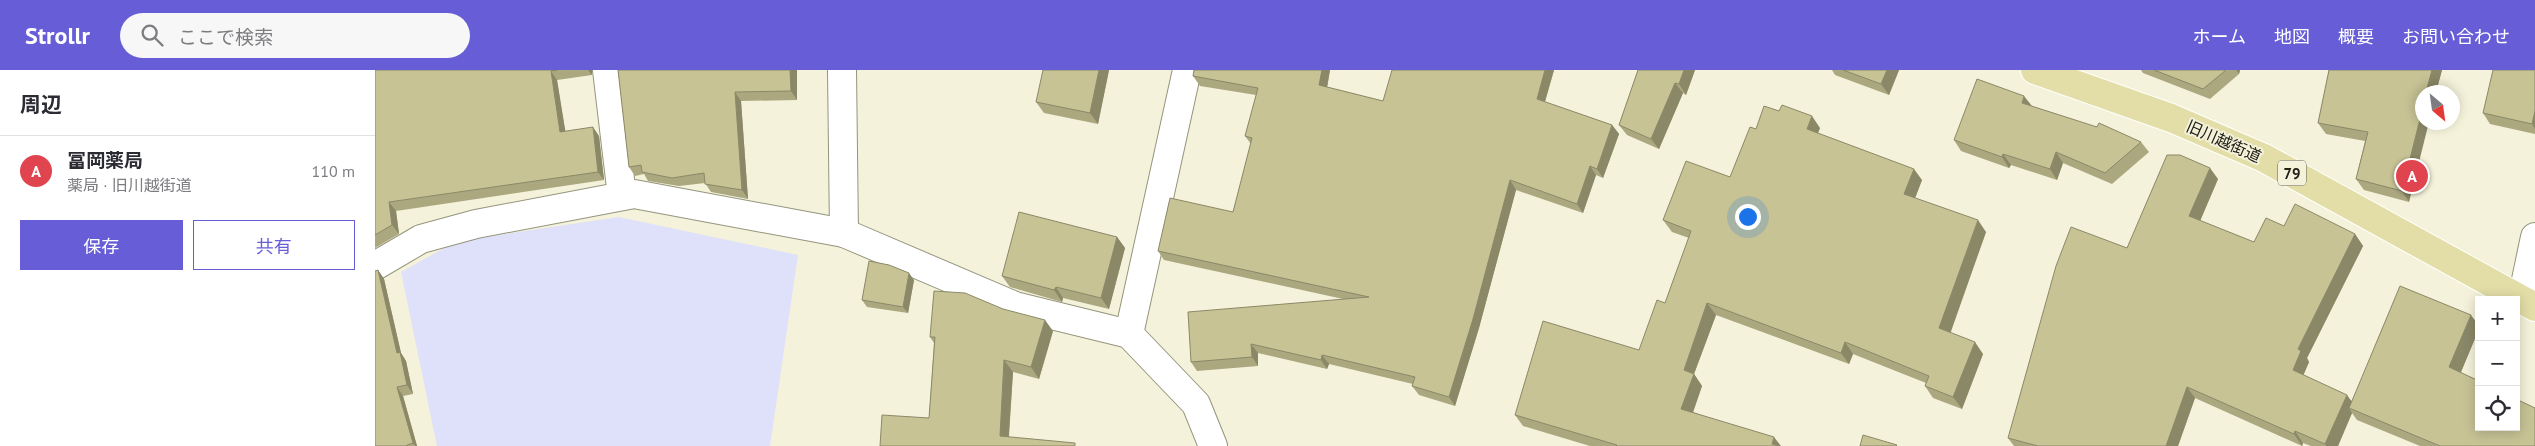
<!DOCTYPE html>
<html lang="ja">
<head>
<meta charset="utf-8">
<style>
  body { margin:0; font-family:"PT Sans","Noto Sans JP",sans-serif; background:#f7f7f7; color:#2b2b33 }
  .controls { position:absolute; right:15px; bottom:15px; display:grid; overflow:hidden; border-radius:0px; box-shadow:0 2px 12px #0003 }
  .controls button { width:45px; height:45px; display:grid; place-items:center; padding:0; border:0; border-bottom:1px solid #e1e1e2; background:#fff; color:#2b2b33; font:25px sans-serif }
  .compass { position:absolute; left:2040px; top:15px; width:45px; height:45px; border-radius:50%; background:#fff; box-shadow:0 2px 12px #0003; rotate:151deg }
  .you { position:absolute; left:1372px; top:146px; width:18px; height:18px; margin:-12px; border:4px solid #fff; border-radius:50%; background:#1a73e8; box-shadow:0 0 0 8px #1a73e833 }
  .badge { display:grid; place-items:center; width:32px; height:32px; border-radius:50%; background:#675ed7; color:#fff; font-size:16px; font-weight:700 }
  .pin { position:absolute; translate:-50% -50%; border:2px solid #fff; box-shadow:0 1px 5px #0006 }
  .list { margin:0; padding:0; list-style:none }
  h2 { display:flex; justify-content:space-between; align-items:center; height:65px; margin:0; padding:0 20px; font-size:21px }
  h2 small { font-size:16px; font-weight:400; color:#7c7c81 }
  .list li { display:grid; grid-template-columns:32px 1fr auto; gap:15px; align-items:center; box-sizing:border-box; height:70px; padding:0 20px; border-top:1px solid #e1e1e2 }
  .list b { display:block; font-size:19px; white-space:nowrap }
  .list p { margin:0; font-size:16px; white-space:nowrap; color:#7c7c81 }
  .list em { font-size:16px; font-style:normal; color:#7c7c81 }
  .actions { display:flex; gap:10px; padding:15px 20px }
  .actions a { flex:1; padding:11px 0; border:1px solid #675ed7; border-radius:0px; text-align:center; font-size:18px; color:#675ed7 }
  .actions .main { background:#675ed7; color:#fff }
  .icon { flex:none; width:28px; height:28px; fill:none; stroke:currentColor; stroke-width:2; stroke-linecap:round; stroke-linejoin:round }
  .map { position:relative; flex:none; width:2160px; height:376px; overflow:hidden }
  header { display:flex; align-items:center; gap:30px; box-sizing:border-box; height:70px; padding:0 25px; background:#675ed7; color:#fff }
  header strong { font-size:24px }
  nav { display:flex; gap:28px; margin-inline-start:auto; font-size:18px }
  .search { width:350px; height:45px; background:#f7f7f7; display:flex; align-items:center; gap:12px; box-sizing:border-box; padding:0 18px; border-radius:28px; color:#7c7c81; font-size:19px }
  main { display:flex }
  aside { flex:1; background:#fff }
  .map>svg:first-child { display:block }
</style>
</head>
<body>
<header>
<strong>Strollr</strong>
<div class="search"><svg class="icon" aria-label="search" viewBox="0 0 24 24"><circle cx="10" cy="10" r="6"/><path d="M15 15l6 6"/></svg>ここで検索</div>
<nav><a>ホーム</a><a>地図</a><a>概要</a><a>お問い合わせ</a></nav>
</header>
<main>
<aside>
<h2>周辺<small></small></h2>
<ul class="list">
<li><span class="badge" style="background:#e0444e">A</span><div><b>冨岡薬局</b><p>薬局 · 旧川越街道</p></div><em>110 m</em></li>
</ul>
<div class="actions"><a class="main">保存</a><a>共有</a></div>
</aside>
<div class="map">
<svg width="2160" height="376" viewBox="0 0 2160 376">
  <rect width="100%" height="100%" fill="#f4f2da"/>
  <!-- green -->
  <polygon fill="#dfe1fa" points="244,147 423,185 395,376 62,376 26,202 82,171"/>
  <g fill="none" stroke-linecap="round" stroke-linejoin="round">
    <defs>
      <g id="street">
        <polyline points="232,0 247,126"/>
        <polyline points="467,0 469,163"/>
        <polyline points="0,196 46,169 101,154 259,124 469,163 640,236 754,264 821,334 838,376"/>
        <polyline points="2147,229 2160,167"/>
        <polyline points="754,264 812,0"/>
      </g>
      <polyline id="primary" points="1660,0 1796,48 1889,88 2160,237"/>
    </defs>
    <!-- street casing -->
    <use href="#street" stroke="#95947d" stroke-width="30"/>
    <!-- primary casing -->
    <use href="#primary" stroke="#fff" stroke-width="30"/>
    <!-- street -->
    <use href="#street" stroke="#fff" stroke-width="28"/>
    <!-- primary -->
    <use href="#primary" stroke="#e3dea7" stroke-width="28"/>
  </g>
  <!-- wall -->
  <g fill="#aba880">
    <polygon points="0,0 217,0 217,5 182,10 190,61 224,66 229,110 21,141 24,164 0,178"/>
    <polygon points="243,0 422,0 422,30 366,31 373,129 336,122 330,113 304,116 273,111 269,104 260,106 254,97"/>
    <polygon points="734,0 723,54 669,43 661,32"/>
    <polygon points="819,0 955,0 952,17 1008,31 1179,0 1170,32 1237,55 1244,64 1228,108 1221,105 1208,143 1141,120 1104,258 1080,336 1044,325 1037,316 1038,314 954,294 952,299 883,283 883,296 822,301 816,292 968,229 789,190 783,181 858,142 876,74 870,66 881,25 825,16 818,6"/>
    <polygon points="1263,0 1320,0 1311,25 1308,23 1284,79 1252,65 1244,55"/>
    <polygon points="1457,0 1524,0 1514,25 1460,5"/>
    <polygon points="1766,0 1865,0 1864,4 1835,29 1768,3"/>
    <polygon points="1954,0 2067,0 2061,22 2048,22 2034,132 1989,120 1981,109 1990,71 1951,64 1943,53"/>
    <polygon points="2160,0 2160,64 2115,54 2108,43"/>
    <polygon points="1656,36 1766,72 1774,82 1737,114 1688,93 1682,110 1636,95 1634,98 1586,81 1579,70"/>
    <polygon points="1445,58 1443,63 1547,110 1540,128 1611,162 1575,262 1608,284 1587,339 1558,328 1550,316 1551,313 1478,284 1474,294 1341,245 1319,304 1327,316 1318,342 1406,376 1215,376 1148,356 1140,345 1264,280 1290,233 1314,168 1297,162 1288,150 1355,107 1381,59"/>
    <polygon points="1843,109 1825,151 1879,172 1909,156 1980,164 1988,176 1932,288 1934,292 1928,305 1977,331 2104,256 2104,259 2086,302 2160,376 2045,376 1982,350 1977,343 1963,376 1936,376 1928,373 1927,376 1820,328 1803,376 1639,376 1633,368 1752,178"/>
    <polygon points="742,167 750,178 734,239 688,228 687,232 635,217 627,206"/>
    <polygon points="3,200 9,209 26,283 31,291 38,324 28,326 42,376 0,376"/>
    <polygon points="539,210 533,243 492,237 487,230"/>
    <polygon points="678,261 664,309 638,302 634,367 505,376 554,348 559,273 555,267"/>
  </g>
  <!-- shaded-wall -->
  <g fill="#8b8868">
    <polygon points="213,0 217,0 217,5"/>
    <polygon points="415,0 422,0 422,30 416,21"/>
    <polygon points="724,0 734,0 723,54 715,43"/>
    <polygon points="947,0 955,0 951,24 944,15"/>
    <polygon points="1170,0 1179,0 1168,38 1162,29"/>
    <polygon points="1309,0 1320,0 1311,25 1304,14"/>
    <polygon points="1512,0 1524,0 1514,25 1506,14"/>
    <polygon points="1861,0 1865,0 1864,4"/>
    <polygon points="2057,0 2067,0 2061,22 2051,22"/>
    <polygon points="176,1 182,10 192,71 185,62"/>
    <polygon points="1300,13 1308,23 1284,79 1276,69"/>
    <polygon points="360,22 366,31 373,129 367,120"/>
    <polygon points="1649,26 1657,36 1647,33"/>
    <polygon points="2048,37 2048,52 2054,52 2034,132 2027,121"/>
    <polygon points="2160,41 2160,59 2157,54"/>
    <polygon points="1437,46 1445,58 1440,70 1432,59"/>
    <polygon points="1237,55 1244,64 1228,108 1222,99"/>
    <polygon points="218,57 224,66 229,110 223,102"/>
    <polygon points="1681,82 1688,93 1682,110 1675,99"/>
    <polygon points="1628,84 1636,95 1634,98 1627,87"/>
    <polygon points="1215,96 1221,105 1208,143 1202,134"/>
    <polygon points="1835,98 1843,109 1822,158 1814,146"/>
    <polygon points="1539,99 1547,110 1537,136 1529,124"/>
    <polygon points="1135,110 1141,120 1104,258 1080,336 1074,327"/>
    <polygon points="14,132 21,141 24,164 17,155"/>
    <polygon points="1603,150 1611,162 1573,270 1564,258"/>
    <polygon points="1980,164 1988,176 1932,288 1934,292 1926,311 1918,300 1923,279"/>
    <polygon points="742,167 750,178 734,239 726,228"/>
    <polygon points="3,200 9,209 26,283 31,291 38,324 32,315 22,283"/>
    <polygon points="534,203 539,210 533,243 528,237"/>
    <polygon points="681,217 688,228 687,232 679,220"/>
    <polygon points="1332,233 1341,245 1319,304 1327,316 1315,351 1306,339 1309,300"/>
    <polygon points="2096,245 2104,256 2104,259 2083,309 2074,297"/>
    <polygon points="670,250 678,261 664,309 656,297"/>
    <polygon points="1470,272 1478,284 1474,294 1466,283"/>
    <polygon points="1600,272 1608,284 1587,339 1578,327"/>
    <polygon points="876,274 883,283 883,296 877,287"/>
    <polygon points="947,285 954,294 952,299 946,290"/>
    <polygon points="629,290 638,302 633,376 625,366"/>
    <polygon points="22,317 28,326 42,376 40,376 38,373"/>
    <polygon points="1812,317 1820,328 1803,376 1791,376"/>
    <polygon points="1972,325 1980,336 1974,338 1977,343 1963,376 1951,376 1950,374"/>
    <polygon points="1920,361 1928,373 1927,376 1919,364"/>
    <polygon points="1399,367 1406,376 1399,376 1397,374"/>
  </g>
  <!-- building -->
  <g fill="#c7c395" stroke="#8b8868">
    <polygon points="0,0 182,0 176,1 185,62 218,57 223,102 14,132 17,155 0,165"/>
    <polygon points="243,0 415,0 416,21 360,22 367,120 330,114 329,103 297,108 267,102 266,95 254,97"/>
    <polygon points="668,0 724,0 715,43 661,32"/>
    <polygon points="819,0 947,0 944,15 1008,31 1017,0 1170,0 1162,29 1237,55 1222,99 1215,96 1202,134 1135,110 1098,249 1074,327 1037,316 1040,307 947,285 946,290 876,274 877,287 816,292 813,242 994,227 783,181 795,128 858,142 877,68 870,66 883,18 818,6"/>
    <polygon points="1263,0 1309,0 1304,14 1300,13 1276,69 1244,55"/>
    <polygon points="1468,0 1512,0 1506,14"/>
    <polygon points="1779,0 1851,0 1828,19"/>
    <polygon points="1954,0 2057,0 2051,22 2048,22 2048,37 2027,121 1981,109 1993,62 1943,53"/>
    <polygon points="2118,0 2160,0 2160,41 2157,54 2108,43"/>
    <polygon points="1602,9 1649,26 1647,33 1722,57 1724,53 1766,72 1730,103 1681,82 1675,99 1628,84 1627,87 1579,70"/>
    <polygon points="1407,35 1437,46 1432,59 1539,99 1529,124 1603,150 1564,258 1600,272 1578,327 1550,316 1554,306 1470,272 1466,283 1332,233 1309,300 1319,304 1306,339 1399,367 1397,374 1404,376 1241,376 1242,375 1140,345 1168,251 1264,280 1282,230 1290,233 1316,161 1288,150 1311,91 1355,107 1375,57 1381,59 1389,36 1404,41"/>
    <polygon points="1792,85 1805,85 1835,98 1814,146 1879,172 1891,148 1909,156 1920,134 1980,164 1923,279 1926,281 1918,300 1972,325 1950,374 1920,361 1919,364 1812,317 1791,376 1663,376 1633,368 1681,196 1696,157 1752,178"/>
    <polygon points="644,142 742,167 726,228 681,217 679,220 627,206"/>
    <polygon points="494,191 514,195 534,203 528,237 487,230"/>
    <polygon points="3,200 22,283 25,282 32,315 22,317 38,373 32,375 32,376 0,376 0,201"/>
    <polygon points="2025,216 2096,245 2074,297 2104,311 2104,357 2141,357 2141,329 2160,338 2160,376 2065,376 1974,338"/>
    <polygon points="559,221 590,223 628,239 670,250 656,297 629,290 625,366 700,373 700,376 505,376 507,345 554,348 560,267 555,267"/>
    <polygon points="1488,365 1522,375 1521,376 1485,376"/>
  </g>
  <g text-anchor="middle" dominant-baseline="central" stroke-width="4" stroke-linejoin="round" paint-order="stroke">
    <!-- shield labels -->
    <rect fill="#f4f2da" stroke="#605f52" stroke-width="1" x="1903" y="90.5" width="28" height="25" rx="4"/>
    <g font-size="15" font-weight="bold" fill="#212017">
      <text x="1917" y="103">79</text>
    </g>
    <!-- street labels -->
    <g font-size="16" fill="#212017" stroke="#f4f2da">
      <text transform="translate(1849 71) rotate(24)">旧川越街道</text>
    </g>
  </g>
</svg>
<div class="controls">
<button>+</button>
<button>−</button>
<button><svg class="icon" aria-label="locate" viewBox="0 0 24 24"><circle cx="12" cy="12" r="6"/><path d="M12 2v4M12 18v4M2 12h4M18 12h4"/></svg></button>
</div>
<svg class="compass" viewBox="-18 -18 36 36"><path d="M0-13l5 13h-10z" fill="#e53935"/><path d="M0 13l5-13h-10z" fill="#7c7c81"/></svg>
<div class="you"></div>
<div class="pin badge" style="left:2037px;top:106px;background:#e0444e">A</div>
</div>
</main>
</body>
</html>
